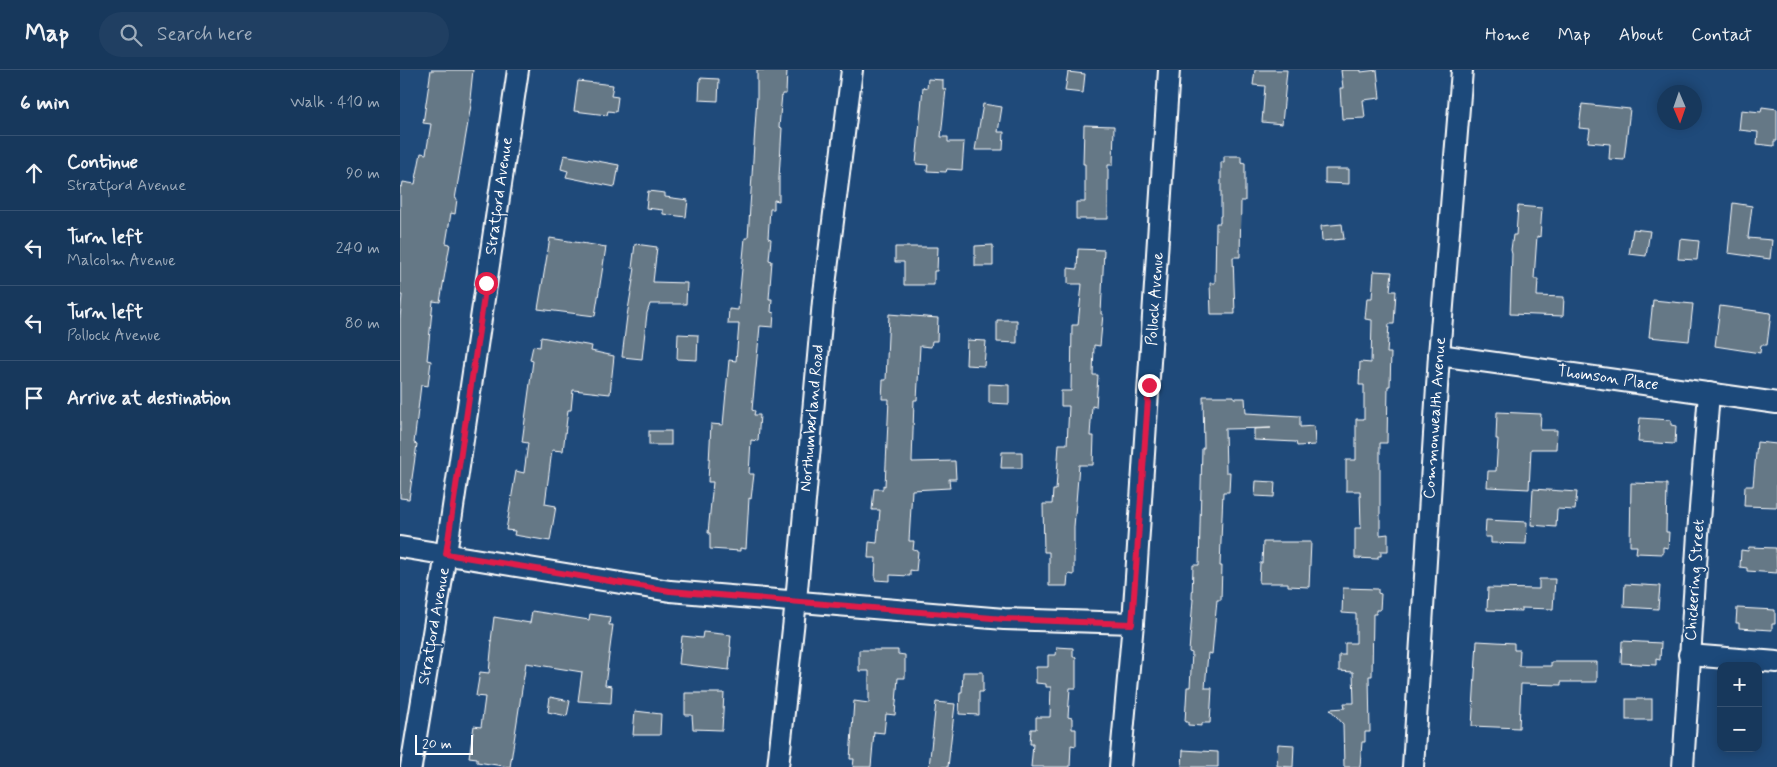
<!DOCTYPE html>
<html lang="en">
<head>
<meta charset="utf-8">
<style>
  body { margin:0; font-family:Mynerve,sans-serif; background:#203f62; color:#f1f3f6 }
  .controls { position:absolute; right:15px; bottom:15px; display:grid; overflow:hidden; border-radius:10px; box-shadow:0 2px 12px #0003 }
  .controls button { width:45px; height:45px; display:grid; place-items:center; padding:0; border:0; border-bottom:1px solid #365272; background:#17385c; color:#f1f3f6; font:25px sans-serif }
  .compass { position:absolute; left:1257px; top:15px; width:45px; height:45px; border-radius:50%; background:#17385c; box-shadow:0 2px 12px #0003; rotate:178deg }
  .scale { position:absolute; left:15px; bottom:12px; width:58px; box-sizing:border-box; padding-left:5px; border:2px solid #fff; border-top:0; font-size:14px; line-height:18px; white-space:nowrap; color:#fff; -webkit-text-stroke:4px #1f4a7a; paint-order:stroke }
  .stop { position:absolute; width:15px; height:15px; margin:-11px; border:4px solid #e11d48; border-radius:50%; background:#fff }
  .stop.end { background:#e11d48; border-color:#fff; box-shadow:0 1px 5px #0008 }
  .list { margin:0; padding:0; list-style:none }
  h2 { display:flex; justify-content:space-between; align-items:center; height:65px; margin:0; padding:0 20px; font-size:21px }
  h2 small { font-size:16px; font-weight:400; color:#9eacbb }
  .list li { display:grid; grid-template-columns:32px 1fr auto; gap:15px; align-items:center; box-sizing:border-box; height:75px; padding:0 20px; border-top:1px solid #365272 }
  .list b { display:block; font-size:19px; white-space:nowrap }
  .list p { margin:0; font-size:16px; white-space:nowrap; color:#9eacbb }
  .list em { font-size:16px; font-style:normal; color:#9eacbb }
  .icon { flex:none; width:28px; height:28px; fill:none; stroke:currentColor; stroke-width:2; stroke-linecap:round; stroke-linejoin:round }
  .map { position:relative; flex:none; width:1377px; height:697px; overflow:hidden }
  header { display:flex; align-items:center; gap:30px; box-sizing:border-box; height:70px; padding:0 25px; background:#17385c; border-bottom:1px solid #365272 }
  header strong { font-size:24px }
  nav { display:flex; gap:28px; margin-inline-start:auto; font-size:18px }
  .search { width:350px; height:45px; background:#203f62; display:flex; align-items:center; gap:12px; box-sizing:border-box; padding:0 18px; border-radius:28px; color:#9eacbb; font-size:19px }
  main { display:flex }
  aside { flex:1; background:#17385c }
  .map>svg:first-child { display:block }
</style>
</head>
<body>
<header>
<strong>Map</strong>
<div class="search"><svg class="icon" aria-label="search" viewBox="0 0 24 24"><circle cx="10" cy="10" r="6"/><path d="M15 15l6 6"/></svg>Search here</div>
<nav><a>Home</a><a>Map</a><a>About</a><a>Contact</a></nav>
</header>
<main>
<aside>
<h2>6 min<small>Walk · 410 m</small></h2>
<ul class="list">
<li><svg class="icon" aria-label="ahead" viewBox="0 0 24 24"><path d="M12 20V5M6 11l6-6 6 6"/></svg><div><b>Continue</b><p>Stratford Avenue</p></div><em>90 m</em></li>
<li><svg class="icon" aria-label="left" viewBox="0 0 24 24"><path d="M17 20v-9H6M10 6l-5 5 5 5"/></svg><div><b>Turn left</b><p>Malcolm Avenue</p></div><em>240 m</em></li>
<li><svg class="icon" aria-label="left" viewBox="0 0 24 24"><path d="M17 20v-9H6M10 6l-5 5 5 5"/></svg><div><b>Turn left</b><p>Pollock Avenue</p></div><em>80 m</em></li>
<li><svg class="icon" aria-label="arrive" viewBox="0 0 24 24"><path d="M6 21V4h12l-3 4 3 4H6"/></svg><div><b>Arrive at destination</b></div></li>
</ul>
</aside>
<div class="map">
<svg width="1377" height="697" viewBox="0 0 1377 697">
  <rect width="100%" height="100%" fill="#1f4a7a"/>
  <filter id="ink" filterUnits="userSpaceOnUse"><feTurbulence type="fractalNoise" baseFrequency=".02" numOctaves="2"/><feDisplacementMap in="SourceGraphic" scale="10" xChannelSelector="R" yChannelSelector="G"/><feConvolveMatrix kernelMatrix="1 2 1 2 8 2 1 2 1" color-interpolation-filters="sRGB"/></filter>
  <g filter="url(#ink)">
    <!-- building -->
    <g fill="#657886" stroke="#fff">
      <polygon points="31,0 73,0 70,29 72,29 55,129 57,129 55,144 51,143 46,173 50,174 40,232 33,231 27,290 31,291 28,316 21,315 14,373 17,374 9,429 0,428 0,249 2,225 0,225 0,116 2,117 3,112 15,114 21,83 26,84 31,54 23,53"/>
      <polygon points="357,0 387,0 386,24 382,24 379,57 382,58 379,108 379,131 374,130 374,139 370,139 368,168 371,169 369,190 372,191 369,229 372,229 371,242 374,243 373,257 360,256 352,340 355,341 354,345 360,345 358,371 351,370 349,404 354,404 351,429 349,428 346,479 340,478 340,481 310,479 310,463 308,463 313,412 308,412 311,354 323,355 329,290 336,291 339,254 328,254 329,239 338,240 345,168 348,168 357,27"/>
      <polygon points="855,0 887,0 882,54 862,52 865,16 853,15"/>
      <polygon points="941,0 961,0 961,2 977,0 980,28 963,30 965,48 942,49 940,18 943,18"/>
      <polygon points="668,2 685,4 683,23 665,21"/>
      <polygon points="300,8 319,9 318,31 299,30"/>
      <polygon points="528,9 543,10 543,19 546,19 541,67 548,67 548,72 564,72 562,100 547,99 546,102 527,101 528,95 516,94 523,17 527,18"/>
      <polygon points="178,11 213,15 211,26 218,27 216,42 208,41 207,45 174,41"/>
      <polygon points="583,34 602,37 598,62 604,62 603,80 575,80"/>
      <polygon points="1182,34 1230,39 1224,90 1209,89 1210,74 1188,72 1190,59 1179,58"/>
      <polygon points="1362,37 1377,39 1377,71 1374,71 1374,76 1357,74 1358,62 1339,60 1341,40 1361,42"/>
      <polygon points="684,55 714,56 713,95 708,95 708,149 676,149 676,132 685,132 685,94 683,94"/>
      <polygon points="164,85 219,95 215,117 166,107 168,101 161,99"/>
      <polygon points="824,86 841,86 841,92 845,93 845,131 841,131 840,187 833,187 835,244 811,244 810,213 815,213 816,153 820,153 820,146 821,146 821,92 824,92"/>
      <polygon points="925,99 949,99 949,114 925,113"/>
      <polygon points="248,121 265,123 265,127 288,130 286,147 263,144 263,140 246,138"/>
      <polygon points="1333,133 1352,136 1348,168 1372,170 1370,189 1328,183"/>
      <polygon points="1118,136 1142,138 1140,167 1137,166 1134,209 1138,209 1137,226 1164,227 1163,246 1110,244 1112,184 1111,180 1113,165 1116,165"/>
      <polygon points="942,154 944,169 922,171 921,156"/>
      <polygon points="1233,159 1250,161 1246,186 1229,184"/>
      <polygon points="150,168 206,177 195,246 138,239"/>
      <polygon points="1280,169 1299,171 1297,190 1278,189"/>
      <polygon points="235,174 257,177 253,212 287,213 286,234 250,234 247,243 242,289 222,287 227,246 235,198 232,198"/>
      <polygon points="593,175 593,196 575,196 575,176"/>
      <polygon points="495,177 538,177 537,201 534,201 534,215 504,215 504,192 495,192"/>
      <polygon points="678,179 704,180 701,244 703,244 700,276 694,275 693,305 698,305 696,337 692,336 690,366 694,366 693,395 679,395 674,457 674,505 668,504 667,516 649,516 649,482 644,482 643,434 652,434 653,420 656,420 659,374 667,374 669,336 661,336 661,321 671,321 672,255 678,255 682,214 668,214 668,198 677,199"/>
      <polygon points="974,201 992,202 990,221 996,221 994,254 989,254 987,283 991,283 990,316 988,316 987,373 980,373 980,465 988,464 988,481 981,481 981,486 978,486 978,489 955,488 955,458 961,458 960,421 946,421 946,390 956,390 956,349 964,349 964,315 959,315 960,292 971,293 972,250 965,249 967,228 972,228"/>
      <polygon points="1253,230 1293,234 1289,271 1249,267"/>
      <polygon points="1320,236 1371,243 1367,275 1361,275 1360,283 1315,276"/>
      <polygon points="489,244 538,248 537,271 532,271 531,277 520,276 517,330 514,330 512,392 555,391 556,409 549,409 550,418 512,420 509,471 514,471 513,480 518,481 516,501 510,500 510,506 490,505 490,511 475,510 476,488 468,488 469,472 477,473 480,440 472,440 474,419 483,419 483,415 485,416 489,329 482,329 483,310 486,310"/>
      <polygon points="597,250 617,250 617,273 597,272"/>
      <polygon points="278,264 298,265 297,290 277,289"/>
      <polygon points="141,267 192,276 191,281 214,286 210,324 173,320 171,340 168,340 163,381 152,380 145,434 156,436 150,471 114,465 115,461 106,460 116,401 124,403 128,373 122,372 133,291 130,290 133,276 140,277"/>
      <polygon points="567,270 586,271 584,296 566,295"/>
      <polygon points="589,314 609,315 609,334 589,333"/>
      <polygon points="803,326 834,326 834,328 845,328 846,343 900,346 900,357 914,356 915,375 897,376 896,372 854,370 854,359 871,358 825,359 826,402 830,402 829,422 823,422 820,496 822,496 821,530 817,530 812,584 808,583 805,618 812,618 810,653 802,653 802,656 788,655 788,652 785,652 787,617 790,617 792,583 789,582 793,529 792,529 793,495 799,495 802,378 804,378"/>
      <polygon points="1097,342 1141,344 1140,360 1157,360 1156,379 1131,379 1129,419 1087,417 1088,401 1096,401 1098,369 1096,369"/>
      <polygon points="1240,348 1271,350 1271,355 1276,356 1275,374 1238,372"/>
      <rect x="249" y="361" width="22" height="14"/>
      <polygon points="1357,372 1377,374 1377,437 1344,436 1345,416 1353,416"/>
      <polygon points="602,382 622,382 622,398 601,398"/>
      <polygon points="856,411 875,412 874,427 855,426"/>
      <polygon points="1231,413 1267,414 1266,462 1269,462 1268,478 1263,477 1263,484 1236,483 1237,476 1230,476"/>
      <polygon points="1133,419 1177,422 1175,440 1157,439 1156,457 1131,455"/>
      <polygon points="1086,450 1127,452 1126,474 1091,473 1091,467 1085,467"/>
      <polygon points="863,472 911,472 909,517 888,516 888,513 859,513 860,493 862,493"/>
      <polygon points="1349,477 1376,478 1377,503 1347,501 1347,498 1340,497 1341,480 1348,481"/>
      <polygon points="1139,509 1155,509 1153,539 1122,538 1122,541 1087,540 1088,518 1139,519"/>
      <polygon points="1225,514 1260,516 1258,539 1224,537"/>
      <polygon points="943,518 978,519 978,523 981,524 980,540 976,540 976,544 973,544 972,606 969,606 970,662 965,662 965,672 962,672 960,697 944,697 943,654 930,639 945,638 944,633 954,633 953,602 939,601 939,585 945,585 945,573 956,573 956,544 942,543"/>
      <polygon points="1337,538 1375,540 1375,554 1372,554 1372,560 1339,558 1339,553 1336,553"/>
      <polygon points="132,541 189,550 190,544 210,547 209,555 213,555 205,615 212,616 211,633 178,631 182,602 126,593 110,697 77,692 77,688 69,687 74,656 81,657 85,627 76,626 80,602 89,603 92,571 91,571 94,547 130,553"/>
      <polygon points="303,562 331,565 330,577 331,577 329,600 279,594 282,566 302,568"/>
      <polygon points="1077,571 1114,573 1114,580 1120,580 1119,596 1151,596 1151,592 1197,592 1197,612 1161,612 1161,615 1121,614 1119,658 1072,656"/>
      <polygon points="1222,571 1261,573 1260,590 1256,589 1256,595 1221,593"/>
      <polygon points="657,577 673,578 673,587 676,587 676,618 670,618 668,647 672,648 672,659 676,659 676,676 671,675 670,697 631,697 633,674 630,674 631,659 636,659 636,647 650,647 651,617 646,617 646,614 636,613 636,597 648,597 648,585 656,585"/>
      <polygon points="459,580 498,580 498,584 505,585 505,608 498,608 495,645 486,644 484,663 474,662 471,697 453,697 454,689 450,689 454,631 469,633 469,601 459,601"/>
      <polygon points="563,602 583,602 583,622 579,622 579,645 559,644 560,622 562,622"/>
      <polygon points="285,623 324,623 322,660 293,659 292,645 285,645"/>
      <polygon points="150,627 170,631 167,646 148,642"/>
      <rect x="1226" y="629" width="26" height="21"/>
      <polygon points="536,632 555,634 548,697 529,697"/>
      <polygon points="235,641 261,644 260,665 233,665"/>
      <polygon points="878,674 894,675 893,697 877,696"/>
      <polygon points="783,680 818,682 818,697 782,697"/>
    </g>
    <g fill="none" stroke-linecap="round" stroke-linejoin="round">
      <defs>
        <g id="street">
          <polyline points="1039,285 1377,333"/>
          <polyline points="0,477 270,521 604,549 733,553"/>
          <polyline points="1289,585 1377,592"/>
          <polyline points="11,697 46,484 118,0"/>
          <polyline points="378,697 396,531 423,231 452,0"/>
          <polyline points="720,697 733,553 769,0"/>
          <polyline points="1013,697 1039,285 1062,0"/>
          <polyline points="1283,697 1298,464 1309,323"/>
        </g>
      </defs>
      <!-- street casing -->
      <use href="#street" stroke="#fff" stroke-width="24"/>
      <!-- street -->
      <use href="#street" stroke="#1f4a7a" stroke-width="20"/>
    </g>
  </g>
  <g fill="none" stroke-linecap="round" stroke-linejoin="round" filter="url(#ink)">
    <!-- route -->
    <polyline stroke="#e11d48" stroke-width="6" points="86,213 46,484 270,521 604,549 732,554 749,315"/>
  </g>
  <g text-anchor="middle" dominant-baseline="central" stroke-width="4" stroke-linejoin="round" paint-order="stroke">
    <!-- street labels -->
    <g font-size="16" fill="#fff" stroke="#1f4a7a">
      <text transform="translate(99 126) rotate(-82)">Stratford Avenue</text>
      <text transform="translate(755 229) rotate(-86)">Pollock Avenue</text>
      <text transform="translate(1208 308) rotate(8)">Thomson Place</text>
      <text transform="translate(412 348) rotate(-85)">Northumberland Road</text>
      <text transform="translate(1035 348) rotate(-86)">Commonwealth Avenue</text>
      <text transform="translate(1295 510) rotate(-86)">Chickering Street</text>
      <text transform="translate(34 556) rotate(-80)">Stratford Avenue</text>
    </g>
  </g>
</svg>
<div class="controls">
<button>+</button>
<button>−</button>
</div>
<svg class="compass" viewBox="-18 -18 36 36"><path d="M0-13l5 13h-10z" fill="#e53935"/><path d="M0 13l5-13h-10z" fill="#9eacbb"/></svg>
<div class="scale">20 m</div>
<div class="stop" style="left:86px;top:213px"></div>
<div class="stop end" style="left:749px;top:315px"></div>
</div>
</main>
</body>
</html>
